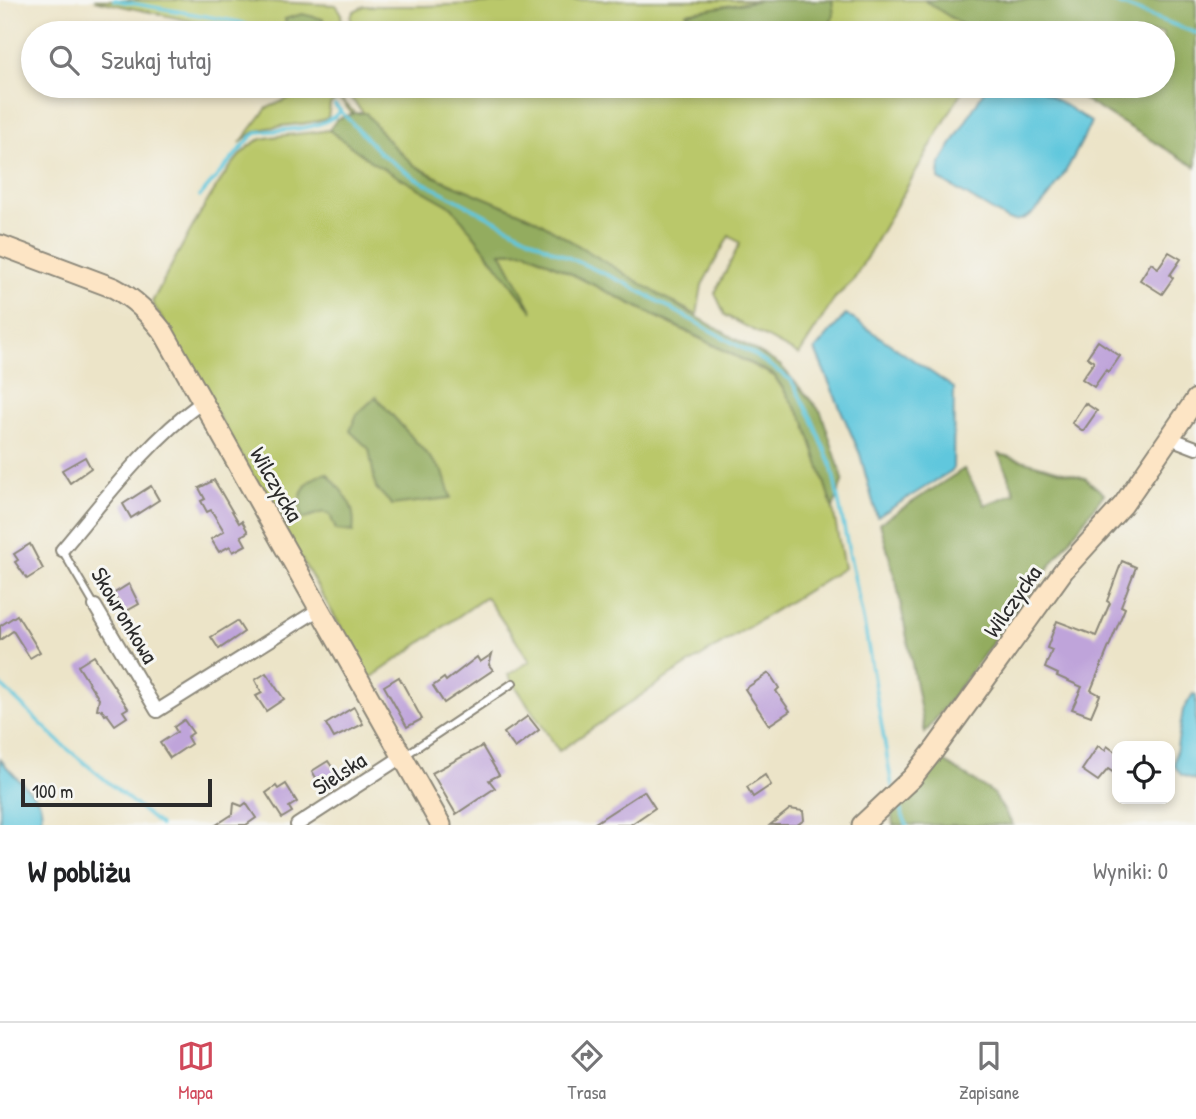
<!DOCTYPE html>
<html lang="pl">
<head>
<meta charset="utf-8">
<style>
  body { margin:0; font-family:"Patrick Hand",sans-serif; background:#f2f2f2; color:#202124 }
  .controls { position:absolute; right:21px; bottom:21px; display:grid; overflow:hidden; border-radius:14px; box-shadow:0 4px 10px #0003 }
  .controls button { width:63px; height:63px; display:grid; place-items:center; padding:0; border:0; border-bottom:2px solid #e0e0e0; background:#fff; color:#202124; font:35px sans-serif }
  .scale { position:absolute; left:21px; bottom:18px; width:191px; box-sizing:border-box; padding-left:7px; border:4px solid #2b2b2b; border-top:0; font-size:19px; line-height:24px; white-space:nowrap; color:#2b2b2b; -webkit-text-stroke:5px #f6f6f2; paint-order:stroke }
  .list { margin:0; padding:0; list-style:none }
  h2 { display:flex; justify-content:space-between; align-items:center; height:91px; margin:0; padding:0 28px; font-size:30px }
  h2 small { font-size:23px; font-weight:400; color:#757577 }
  .icon { flex:none; width:38px; height:38px; fill:none; stroke:currentColor; stroke-width:2; stroke-linecap:round; stroke-linejoin:round }
  .map { position:relative; flex:none; width:1196px; height:825px; overflow:hidden }
  .search { position:absolute; background:#fff; box-shadow:0 4px 10px #0003; left:21px; right:21px; top:21px; height:77px; display:flex; align-items:center; gap:18px; box-sizing:border-box; padding:0 24px; border-radius:38px; color:#757577; font-size:26px }
  .sheet { height:196px; background:#fff }
  nav { display:flex; justify-content:space-around; align-items:center; box-sizing:border-box; height:98px; border-top:2px solid #e0e0e0; background:#fff; font-size:19px; color:#757577 }
  nav a { display:grid; justify-items:center; gap:4px }
  nav .on { color:#d1495b }
  .map>svg:first-child { display:block }
</style>
</head>
<body>
<div class="map">
<svg width="1196" height="825" viewBox="0 0 1196 825">
  <rect width="100%" height="100%" fill="#f6f6f2"/>
  <filter id="ink" filterUnits="userSpaceOnUse"><feTurbulence type="fractalNoise" baseFrequency=".0143" numOctaves="2"/><feDisplacementMap in="SourceGraphic" scale="14" xChannelSelector="R" yChannelSelector="G"/><feConvolveMatrix kernelMatrix="1 2 1 2 8 2 1 2 1" color-interpolation-filters="sRGB"/></filter>
  <filter id="wash" filterUnits="userSpaceOnUse"><feTurbulence type="fractalNoise" baseFrequency=".00686" numOctaves="4" result="noise"/><feDisplacementMap in="SourceGraphic" scale="28" xChannelSelector="R" yChannelSelector="G"/><feGaussianBlur stdDeviation="1.57" result="paint"/><feColorMatrix in="noise" values="0 0 0 0 0 0 0 0 0 0 0 0 0 0 0 0 0 1.4 0 .05"/><feComposite in="paint" operator="in"/></filter>
  <g filter="url(#wash)">
    <rect width="100%" height="100%" fill="#ece4c8"/>
    <!-- green -->
    <g fill="#bac86a" stroke="#727a4a" stroke-width="2">
      <polygon points="94,0 233,0 336,5 341,12 342,33 324,33 323,19 285,19 288,33 246,33"/>
      <polygon points="568,0 924,0 975,33 350,33 351,16 354,11 364,6 425,6"/>
      <polygon points="340,86 965,86 853,281 835,298 799,355 725,315 715,293 740,243 729,236 702,285 697,315 414,165 391,144"/>
      <path d="M327 88 332 90 355 113 352 114 342 101 336 99 330 104 328 118C300 129 260 120 240 143L267 108 292 97Z"/>
      <path d="M329 130 372 162 452 207 529 307 501 252 526 251 774 376 805 422 833 509 844 568 671 675 559 751 508 675 530 661 486 597 368 680 346 636 152 302C171 268 227 152 259 140 274 134 311 134 329 130Z"/>
    </g>
    <!-- forest -->
    <g fill="#93ac5e" stroke="#5f6c44" stroke-width="2">
      <polygon points="761,0 832,0 834,15 825,33 707,33 686,13"/>
      <polygon points="924,0 1196,0 1196,167 1061,86 1163,86 1163,33 975,33"/>
      <polygon points="302,14 323,19 324,33 288,33 285,19"/>
      <polygon points="355,113 366,113 391,144 414,165 433,176 531,217 675,304 780,365 821,412 843,479 833,509 805,422 774,375 526,251 501,252 533,312 452,207 372,162 329,130 337,119"/>
      <polygon points="376,397 443,472 451,498 392,505 376,488 369,449 350,431 357,414"/>
      <polygon points="999,454 1085,478 1104,494 925,733 897,585 880,523 964,469 985,505 1015,493"/>
      <path d="M327 473C344 494 357 504 353 532L336 530 330 515 323 512 302 519C296 495 304 479 327 473Z"/>
      <polygon points="939,758 993,793 1013,825 893,825 891,811"/>
    </g>
    <!-- water -->
    <g fill="#60c7dd" stroke="#467984" stroke-width="2">
      <path d="M991 86H1035L1091 122C1080 146 1047 215 1019 220 1015 221 1012 220 1008 220L939 179 940 164 984 91Z"/>
      <polygon points="846,314 954,388 953,470 877,517 860,454 815,350"/>
      <polygon points="1193,694 1196,695 1196,780 1181,775 1174,765 1183,710"/>
      <path d="M0 759C6 766 13 774 20 781 35 797 46 800 40 825H0Z"/>
    </g>
    <g fill="none" stroke-linecap="round" stroke-linejoin="round">
      <!-- stream -->
      <g stroke="#60c7dd" stroke-width="3.5">
        <polyline points="114,0 239,22 267,33"/>
        <polyline points="1108,0 1196,33"/>
        <polyline points="335,105 381,154 415,178 552,250 625,283 753,354 791,380 811,417 831,464 866,634 892,786"/>
        <path d="M200 196 251 137 258 132C286 129 319 132 341 111"/>
        <polyline points="0,684 64,746 160,825"/>
        <polyline points="898,805 907,825"/>
      </g>
    </g>
    <g id="blocks">
      <!-- building -->
      <g fill="#bfa4da">
        <polygon points="1169,252 1181,259 1170,275 1173,278 1162,294 1140,280 1151,263 1158,268"/>
        <polygon points="1098,341 1120,356 1109,372 1106,370 1094,387 1082,379 1094,362 1087,357"/>
        <polygon points="1085,403 1097,411 1083,431 1072,423"/>
        <polygon points="85,457 91,468 70,483 62,470"/>
        <polygon points="214,480 239,523 242,521 248,532 241,536 246,545 233,552 230,546 219,552 211,539 224,531 211,510 207,512 201,501 205,499 199,488"/>
        <polygon points="151,486 159,500 131,518 123,504"/>
        <polygon points="30,544 43,569 27,579 15,562 18,560 14,554"/>
        <polygon points="1122,561 1136,567 1121,606 1125,608 1091,690 1100,695 1091,716 1072,709 1082,687 1057,676 1058,674 1045,668 1052,650 1047,648 1057,621 1096,636 1110,603 1107,601"/>
        <polygon points="129,584 139,604 125,612 113,594"/>
        <polygon points="17,615 40,652 30,658 13,631 0,640 0,626"/>
        <polygon points="237,621 244,632 219,649 211,637"/>
        <polygon points="492,654 489,665 493,670 444,703 433,686 444,678 446,681 477,657 480,662"/>
        <polygon points="94,656 128,708 123,711 127,717 115,725 107,714 105,715 102,710 97,709 99,699 78,666"/>
        <polygon points="266,673 284,699 266,711 256,696 262,693 255,680"/>
        <polygon points="769,673 779,688 776,691 790,711 769,725 745,689"/>
        <polygon points="399,677 422,719 407,727 384,686"/>
        <polygon points="354,707 363,724 334,738 326,724"/>
        <polygon points="528,716 539,730 515,748 504,733"/>
        <polygon points="184,720 193,733 187,737 191,744 170,758 160,743 177,732 174,727"/>
        <polygon points="482,746 499,775 489,780 495,788 456,814 432,773"/>
        <polygon points="1098,746 1105,750 1107,746 1117,753 1117,775 1108,769 1098,781 1082,770"/>
        <polygon points="328,761 338,776 321,786 312,771"/>
        <polygon points="765,775 771,785 753,797 747,787"/>
        <polygon points="286,784 297,802 289,807 292,812 282,818 266,793 276,786 278,789"/>
        <polygon points="644,791 655,808 630,825 592,825"/>
        <polygon points="234,803 242,806 246,803 256,818 246,825 216,825 233,814"/>
        <polygon points="790,809 803,811 804,820 797,825 770,825"/>
      </g>
    </g>
  </g>
  <g filter="url(#ink)">
    <use href="#blocks" fill-opacity="0" stroke="#8c887a" stroke-width="2"/>
    <g fill="none" stroke-linecap="round" stroke-linejoin="round">
      <defs>
        <g id="lane">
          <polyline points="62,550 95,606"/>
          <polyline points="404,756 513,683"/>
        </g>
        <g id="street">
          <polyline points="1170,438 1196,448"/>
          <path d="M62 550C105 499 147 442 202 402"/>
          <polyline points="95,606 157,711 321,608"/>
          <polyline points="297,825 403,756"/>
        </g>
        <g id="secondary">
          <path d="M0 245 114 288C135 299 149 314 164 333L441 825"/>
          <polyline points="862,825 912,778 935,749 1064,570 1123,505 1196,399"/>
        </g>
      </defs>
      <!-- lane casing -->
      <use href="#lane" stroke="#8c887a" stroke-width="10"/>
      <!-- street casing -->
      <use href="#street" stroke="#8c887a" stroke-width="16"/>
      <!-- secondary casing -->
      <use href="#secondary" stroke="#8c887a" stroke-width="23"/>
      <!-- lane -->
      <use href="#lane" stroke="#fff" stroke-width="6"/>
      <!-- street -->
      <use href="#street" stroke="#fff" stroke-width="12"/>
      <!-- secondary -->
      <use href="#secondary" stroke="#fde5c5" stroke-width="19"/>
    </g>
  </g>
  <g text-anchor="middle" dominant-baseline="central" stroke-width="6" stroke-linejoin="round" paint-order="stroke">
    <!-- street labels -->
    <g font-size="23" fill="#2b2b2b" stroke="#f6f6f2">
      <text transform="translate(277 484) rotate(60)">Wilczycka</text>
      <text transform="translate(1012 601) rotate(-55)">Wilczycka</text>
      <text transform="translate(125 615) rotate(59)">Skowronkowa</text>
      <text transform="translate(339 773) rotate(-33)">Sielska</text>
    </g>
  </g>
</svg>
<div class="controls">
<button><svg class="icon" aria-label="locate" viewBox="0 0 24 24"><circle cx="12" cy="12" r="6"/><path d="M12 2v4M12 18v4M2 12h4M18 12h4"/></svg></button>
</div>
<div class="scale">100 m</div>
<div class="search"><svg class="icon" aria-label="search" viewBox="0 0 24 24"><circle cx="10" cy="10" r="6"/><path d="M15 15l6 6"/></svg>Szukaj tutaj</div>
</div>
<section class="sheet">
<h2>W pobliżu<small>Wyniki: 0</small></h2>
<ul class="list">
</ul>
</section>
<nav>
<a class="on"><svg class="icon" aria-label="map" viewBox="0 0 24 24"><path d="M3 6l6-2 6 2 6-2v14l-6 2-6-2-6 2zM9 4v14M15 6v14"/></svg>Mapa</a>
<a><svg class="icon" aria-label="directions" viewBox="0 0 24 24"><path d="M12 3l9 9-9 9-9-9zM9 14v-3h6M13 9l2 2-2 2"/></svg>Trasa</a>
<a><svg class="icon" aria-label="saved" viewBox="0 0 24 24"><path d="M7 4h10v16l-5-4-5 4z"/></svg>Zapisane</a>
</nav>
</body>
</html>
